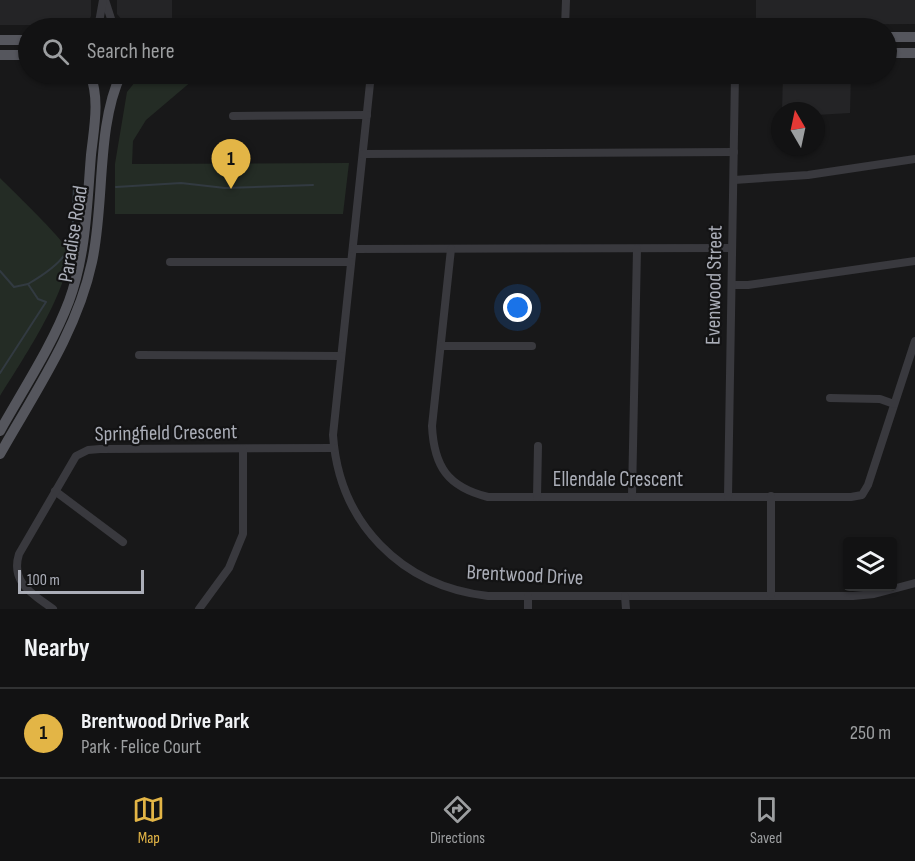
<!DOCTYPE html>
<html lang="en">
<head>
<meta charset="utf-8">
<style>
  body { margin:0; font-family:"Sofia Sans Condensed",sans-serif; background:#1f2021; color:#f1f3f6 }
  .controls { position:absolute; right:18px; bottom:18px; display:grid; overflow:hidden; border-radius:6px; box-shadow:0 2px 4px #0004 }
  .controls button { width:54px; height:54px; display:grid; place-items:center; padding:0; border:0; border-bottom:2px solid #313233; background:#121213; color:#f1f3f6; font:30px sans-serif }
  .compass { position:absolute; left:771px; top:102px; width:54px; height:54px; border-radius:50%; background:#121213; box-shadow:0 2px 4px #0004; rotate:351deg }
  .scale { position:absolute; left:18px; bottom:15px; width:126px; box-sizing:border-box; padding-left:6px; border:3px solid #abaeb8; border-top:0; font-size:16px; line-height:21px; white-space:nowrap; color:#abaeb8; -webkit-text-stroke:4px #131314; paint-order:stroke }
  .you { position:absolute; left:518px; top:308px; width:21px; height:21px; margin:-15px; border:4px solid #fff; border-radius:50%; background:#1a73e8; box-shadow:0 0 0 9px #1a73e833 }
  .badge { display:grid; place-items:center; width:39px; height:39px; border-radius:50%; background:#e3b546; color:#111; font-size:20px; font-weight:700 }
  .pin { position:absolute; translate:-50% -50px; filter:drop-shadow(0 2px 3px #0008) }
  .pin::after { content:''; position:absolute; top:32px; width:21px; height:18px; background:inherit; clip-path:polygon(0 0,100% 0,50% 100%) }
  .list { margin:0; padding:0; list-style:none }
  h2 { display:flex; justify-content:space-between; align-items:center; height:78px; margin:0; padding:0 24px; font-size:26px }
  h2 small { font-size:20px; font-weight:400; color:#9c9ea0 }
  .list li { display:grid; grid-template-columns:39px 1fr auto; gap:18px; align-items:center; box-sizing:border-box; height:90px; padding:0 24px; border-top:2px solid #313233 }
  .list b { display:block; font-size:22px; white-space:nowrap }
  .list p { margin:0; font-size:20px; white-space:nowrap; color:#9c9ea0 }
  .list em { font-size:20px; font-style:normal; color:#9c9ea0 }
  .icon { flex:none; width:33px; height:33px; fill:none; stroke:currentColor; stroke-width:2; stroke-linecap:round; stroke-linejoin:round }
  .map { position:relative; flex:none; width:915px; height:609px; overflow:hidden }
  .search { position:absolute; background:#121213; box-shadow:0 2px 4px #0004; left:18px; right:18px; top:18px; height:66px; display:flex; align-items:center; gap:15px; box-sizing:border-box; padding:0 21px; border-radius:33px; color:#9c9ea0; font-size:22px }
  .sheet { height:168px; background:#121213 }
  nav { display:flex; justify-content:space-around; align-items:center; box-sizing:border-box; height:84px; border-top:2px solid #313233; background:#121213; font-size:16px; color:#9c9ea0 }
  nav a { display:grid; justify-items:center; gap:3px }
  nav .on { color:#e3b546 }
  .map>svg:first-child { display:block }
</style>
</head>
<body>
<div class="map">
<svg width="915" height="609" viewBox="0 0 915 609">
  <rect width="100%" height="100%" fill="#181819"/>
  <!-- built -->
  <g fill="#242426">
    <polygon points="0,0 91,0 91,16 88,22 81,25 0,25"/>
    <polygon points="117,0 172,0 172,25 127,26 117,14"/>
    <polygon points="756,0 915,0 915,24 756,25"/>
    <polygon points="783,74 851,74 850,113 816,115 816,111 782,111"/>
  </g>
  <!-- green -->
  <g fill="#242c25">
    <polygon points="199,75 146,120 133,141 132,164 349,163 343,214 115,214 115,164 127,92 139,77"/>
    <path d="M0 178C12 190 62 238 66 248 78 279 17 368 0 396Z"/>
  </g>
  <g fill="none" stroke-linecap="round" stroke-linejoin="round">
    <!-- stream -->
    <g stroke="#323a41" stroke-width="2">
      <polyline points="116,187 181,183 225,188 313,185"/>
      <polyline points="0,271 14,287 28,284 38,299 46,302 0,373"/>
      <path d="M28 284C81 253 71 243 74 186H79"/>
    </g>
    <!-- minor -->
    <g stroke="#39393e" stroke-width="8">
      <polyline points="105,0 114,28"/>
      <polyline points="98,28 103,0"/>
      <polyline points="565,28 566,0"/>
      <path d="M371 74 333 435C339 523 401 586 488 596H853L874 594 915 583"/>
      <polyline points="233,116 367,115"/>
      <polyline points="363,154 734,152"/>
      <polyline points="734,180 808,175 915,159"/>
      <polyline points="353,249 732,248"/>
      <path d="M451 249 432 426C434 467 448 487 488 497H851L862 495 868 485 915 341"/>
      <polyline points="170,262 351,262"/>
      <polyline points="732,285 748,285 915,261"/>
      <polyline points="442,346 532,346"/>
      <polyline points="139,355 341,356"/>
      <polyline points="830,398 880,399 894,404"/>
      <polyline points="55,491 123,542"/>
      <polyline points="632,496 637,249"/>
      <polyline points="537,497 538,446"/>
      <polyline points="728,497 735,74"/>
      <polyline points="771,595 771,496"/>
      <polyline points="625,596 626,609"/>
      <path d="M53 609C33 594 10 583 19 554L76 456 88 450 100 449 334 448"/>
      <polyline points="199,609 229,568 243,534 243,449"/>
      <polyline points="528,609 528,596"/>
    </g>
    <!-- major -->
    <g stroke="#55565d" stroke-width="10">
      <polyline points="104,28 109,28"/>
      <polyline points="886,37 915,37"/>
      <polyline points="0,40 28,40"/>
      <polyline points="886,53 915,53"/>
      <polyline points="0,55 28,55"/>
      <polyline points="94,74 104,77 119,74"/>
      <path d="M0 431C24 388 52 346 69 301 86 255 87 204 91 155 94 128 100 99 90 74"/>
      <path d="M0 454C35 392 77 332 92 262 105 203 96 127 121 74"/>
    </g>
  </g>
  <g text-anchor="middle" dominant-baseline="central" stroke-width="4.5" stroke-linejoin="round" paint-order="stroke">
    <!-- street labels -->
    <g font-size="21" fill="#abaeb8" stroke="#131314">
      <text transform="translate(73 234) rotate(-81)">Paradise Road</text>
      <text transform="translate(714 285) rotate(-89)">Evenwood Street</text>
      <text transform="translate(166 433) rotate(-1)">Springfield Crescent</text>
      <text x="618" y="479">Ellendale Crescent</text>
      <text transform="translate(525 575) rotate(3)">Brentwood Drive</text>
    </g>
  </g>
</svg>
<div class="controls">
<button><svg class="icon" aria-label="layers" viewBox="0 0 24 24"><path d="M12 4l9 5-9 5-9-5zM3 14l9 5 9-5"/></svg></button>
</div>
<svg class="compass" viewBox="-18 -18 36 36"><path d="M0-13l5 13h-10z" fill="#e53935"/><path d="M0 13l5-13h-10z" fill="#9c9ea0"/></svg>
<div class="scale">100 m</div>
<div class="you"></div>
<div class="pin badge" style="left:231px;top:189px">1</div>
<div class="search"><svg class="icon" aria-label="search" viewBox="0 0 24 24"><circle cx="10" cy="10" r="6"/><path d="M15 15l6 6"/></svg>Search here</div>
</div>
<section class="sheet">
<h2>Nearby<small></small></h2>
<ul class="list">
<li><span class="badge">1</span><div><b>Brentwood Drive Park</b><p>Park · Felice Court</p></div><em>250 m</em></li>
</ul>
</section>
<nav>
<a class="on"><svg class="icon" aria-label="map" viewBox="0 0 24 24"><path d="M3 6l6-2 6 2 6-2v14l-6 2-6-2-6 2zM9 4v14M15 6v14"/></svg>Map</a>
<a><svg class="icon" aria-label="directions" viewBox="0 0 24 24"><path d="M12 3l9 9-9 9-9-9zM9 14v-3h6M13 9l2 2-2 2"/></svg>Directions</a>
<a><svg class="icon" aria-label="saved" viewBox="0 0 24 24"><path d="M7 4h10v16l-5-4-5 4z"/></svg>Saved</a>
</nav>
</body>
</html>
